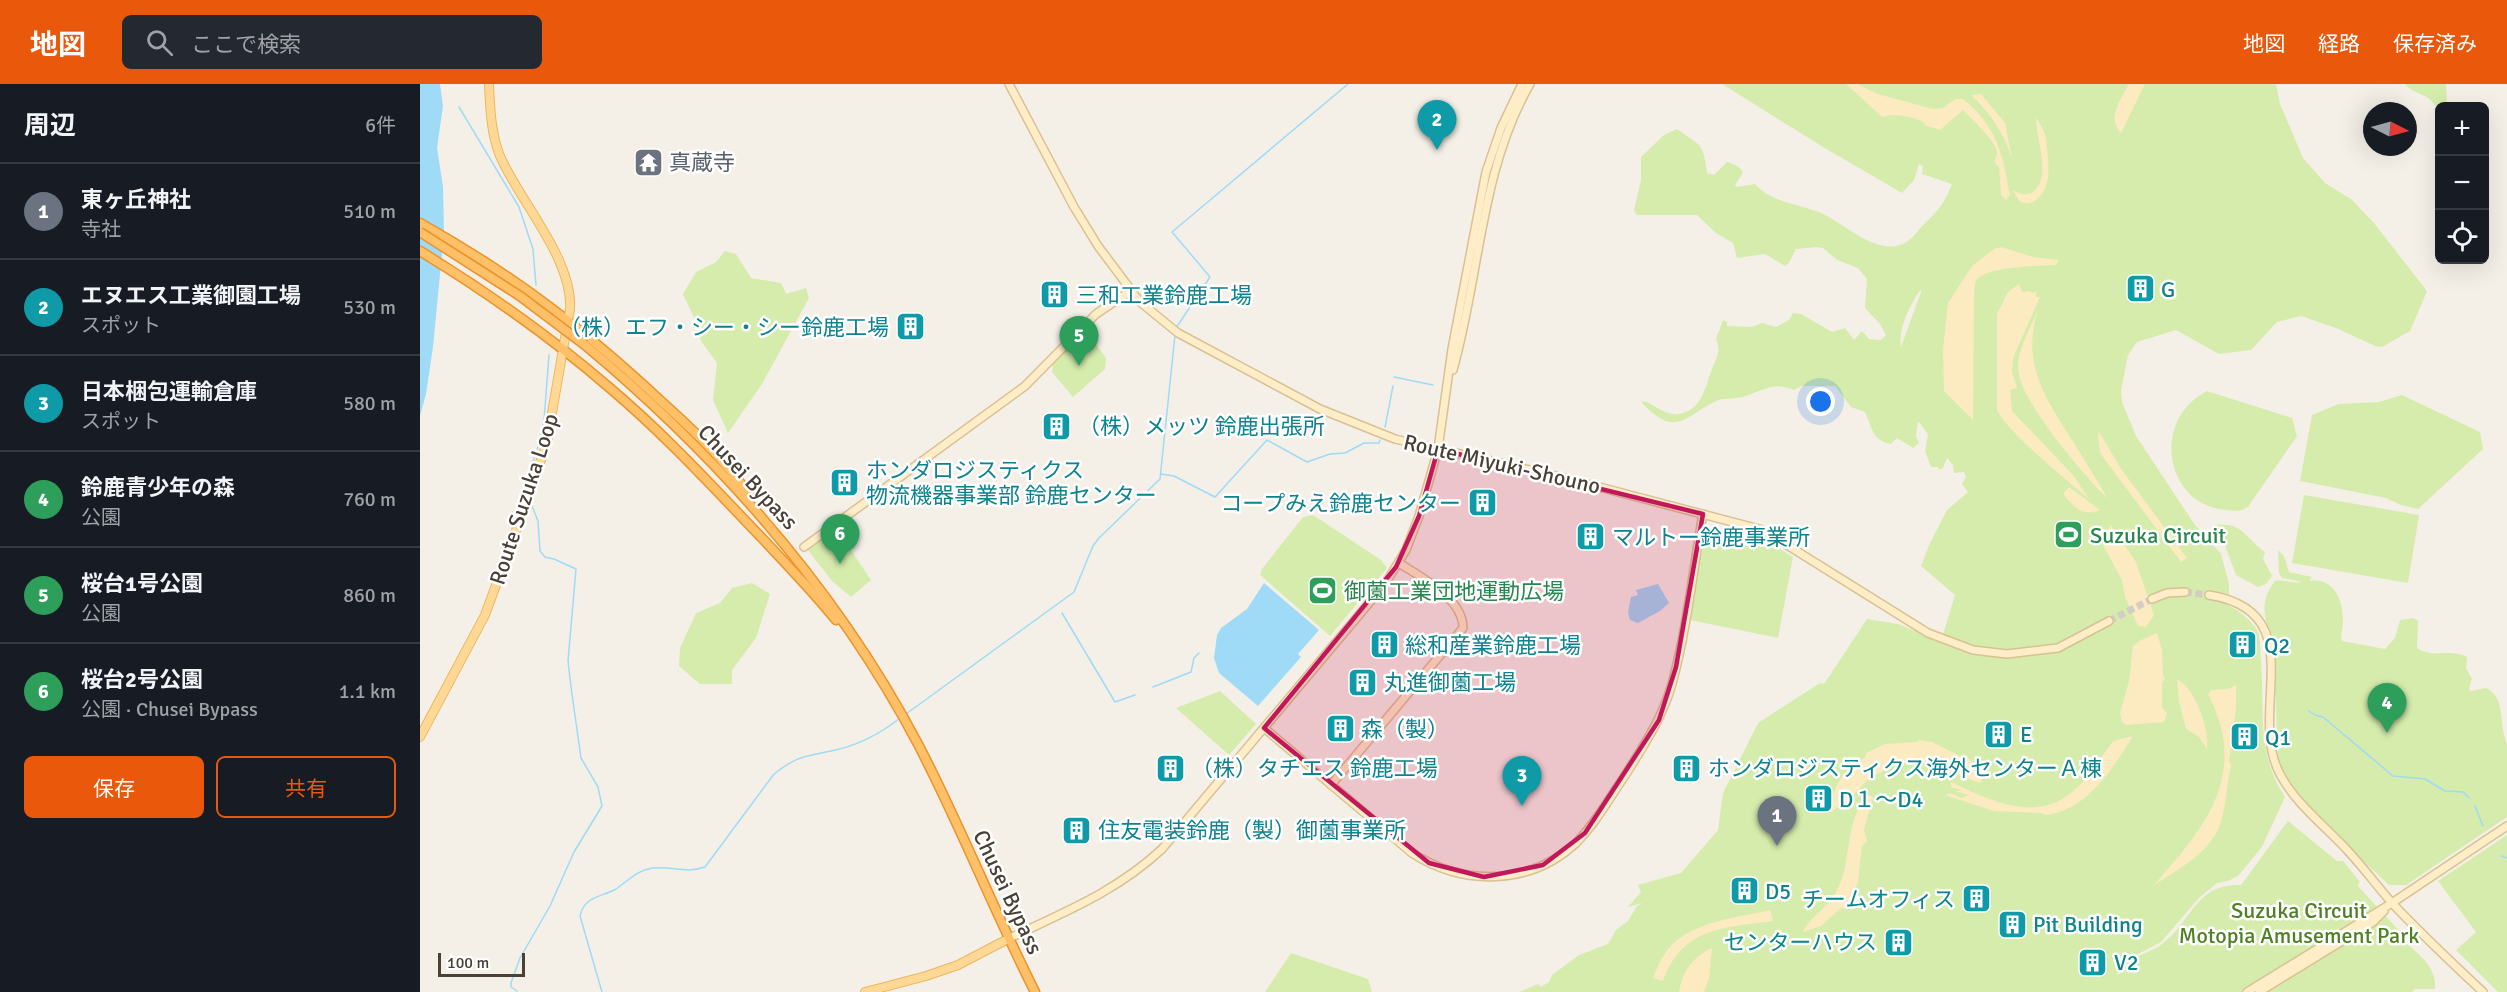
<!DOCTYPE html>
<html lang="ja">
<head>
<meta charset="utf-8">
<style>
  body { margin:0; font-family:Signika,"Noto Sans JP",sans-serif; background:#242831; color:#f1f3f6 }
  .controls { position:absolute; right:18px; top:18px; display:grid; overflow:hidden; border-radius:9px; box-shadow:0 6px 24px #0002 }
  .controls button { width:54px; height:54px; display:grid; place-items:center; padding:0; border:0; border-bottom:2px solid #363941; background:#171b24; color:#f1f3f6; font:30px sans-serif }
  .compass { position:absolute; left:1943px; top:18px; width:54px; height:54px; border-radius:50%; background:#171b24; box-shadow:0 6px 24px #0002; rotate:96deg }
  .scale { position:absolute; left:18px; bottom:15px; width:87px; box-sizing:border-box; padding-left:6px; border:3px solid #494036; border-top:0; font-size:16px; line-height:21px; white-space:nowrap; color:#494036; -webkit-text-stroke:4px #fff; paint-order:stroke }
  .you { position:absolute; left:1401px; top:318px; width:21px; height:21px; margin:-15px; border:4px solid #fff; border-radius:50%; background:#1a73e8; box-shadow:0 0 0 9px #1a73e833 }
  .badge { display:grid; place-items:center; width:39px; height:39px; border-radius:50%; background:#ea580c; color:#fff; font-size:20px; font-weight:700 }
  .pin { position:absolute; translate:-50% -50px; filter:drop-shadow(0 2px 3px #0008) }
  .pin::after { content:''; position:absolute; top:32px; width:21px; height:18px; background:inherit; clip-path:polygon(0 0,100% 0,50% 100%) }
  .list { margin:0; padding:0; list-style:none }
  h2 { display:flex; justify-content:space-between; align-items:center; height:78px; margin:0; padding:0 24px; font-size:26px }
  h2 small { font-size:20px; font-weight:400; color:#9ea1a6 }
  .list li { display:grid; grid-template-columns:39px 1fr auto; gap:18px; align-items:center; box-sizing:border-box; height:96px; padding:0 24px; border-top:2px solid #363941 }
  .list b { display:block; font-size:22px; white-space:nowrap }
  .list p { margin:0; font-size:20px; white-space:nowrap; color:#9ea1a6 }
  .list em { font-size:20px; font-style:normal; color:#9ea1a6 }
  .actions { display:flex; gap:12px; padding:18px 24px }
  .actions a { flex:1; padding:14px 0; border:2px solid #ea580c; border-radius:9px; text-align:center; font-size:21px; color:#ea580c }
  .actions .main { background:#ea580c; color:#fff }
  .icon { flex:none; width:33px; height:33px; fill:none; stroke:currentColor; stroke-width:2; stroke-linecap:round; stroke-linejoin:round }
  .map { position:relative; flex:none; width:2087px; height:908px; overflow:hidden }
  header { display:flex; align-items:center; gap:36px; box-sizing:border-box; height:84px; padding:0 30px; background:#ea580c; color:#fff }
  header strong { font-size:28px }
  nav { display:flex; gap:33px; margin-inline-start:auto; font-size:21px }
  .search { width:420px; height:54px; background:#242831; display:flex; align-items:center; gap:15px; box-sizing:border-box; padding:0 21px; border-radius:9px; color:#9ea1a6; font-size:22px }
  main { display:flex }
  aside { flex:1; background:#171b24 }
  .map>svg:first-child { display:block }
</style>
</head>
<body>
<header>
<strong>地図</strong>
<div class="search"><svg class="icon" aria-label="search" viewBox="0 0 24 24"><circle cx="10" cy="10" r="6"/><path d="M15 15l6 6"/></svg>ここで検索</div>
<nav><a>地図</a><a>経路</a><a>保存済み</a></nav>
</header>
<main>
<aside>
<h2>周辺<small>6件</small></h2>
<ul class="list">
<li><span class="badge" style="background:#6b7280">1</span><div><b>東ヶ丘神社</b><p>寺社</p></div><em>510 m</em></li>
<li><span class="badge" style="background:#0f9aa8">2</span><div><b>エヌエス工業御園工場</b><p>スポット</p></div><em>530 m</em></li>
<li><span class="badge" style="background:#0f9aa8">3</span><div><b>日本梱包運輸倉庫</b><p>スポット</p></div><em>580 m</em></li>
<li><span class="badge" style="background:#2e9e5b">4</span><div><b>鈴鹿青少年の森</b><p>公園</p></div><em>760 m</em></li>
<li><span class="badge" style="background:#2e9e5b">5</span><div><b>桜台1号公園</b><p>公園</p></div><em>860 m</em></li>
<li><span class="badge" style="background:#2e9e5b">6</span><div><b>桜台2号公園</b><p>公園 · Chusei Bypass</p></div><em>1.1 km</em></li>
</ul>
<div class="actions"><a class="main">保存</a><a>共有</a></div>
</aside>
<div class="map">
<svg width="2087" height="908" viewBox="0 0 2087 908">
  <rect width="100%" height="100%" fill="#f5f0e7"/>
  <!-- green -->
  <g fill="#d5ecad" fill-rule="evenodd">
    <path d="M1302 0H1856L1860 20 1883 74 1905 99 1931 115 1954 139 2007 207 1990 247 1962 263 1955 262 1916 244 1881 232 1857 238 1831 266 1799 270 1756 246 1717 258 1708 271 1701 307 1702 318 1716 352 1775 441 1801 470 1809 500V521C1820 528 1830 535 1837 546 1841 554 1840 569 1841 578 1845 628 1836 669 1865 713L1842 763 1818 792 1808 797 1797 799 1779 814 1741 858 1705 877 1697 891C1702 888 1704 881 1709 877 1719 870 1732 868 1742 860 1773 837 1774 800 1821 801L1868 737 1917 777H1923L1940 798 1937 801 1985 853 1982 855C1998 870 2017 882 2015 905H1995L1992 908H1099L1118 900 1121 903 1129 898 1132 891 1159 871 1188 860 1196 846 1208 837 1217 822 1222 819 1208 823 1221 808 1218 801 1261 789 1298 746 1303 709 1338 639 1400 599 1404 600 1447 535 1478 540 1521 557 1535 511 1501 482 1509 461 1527 426 1548 408 1542 400 1546 393 1544 388 1534 389 1533 381 1527 374 1523 384 1518 386 1519 383H1511L1505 367 1508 350 1498 337 1496 352 1499 359 1493 364 1477 354 1471 360C1452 357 1452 343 1445 328L1431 323 1415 302H1382L1374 306C1350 295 1339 311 1316 314 1309 315 1301 314 1294 318 1263 335 1254 353 1222 319L1223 317C1235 320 1245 332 1258 330 1282 327 1285 303 1292 285 1297 272 1301 268 1296 255L1303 236 1307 238V242L1331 243 1342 239 1356 243 1369 236 1373 229 1381 230 1412 248 1425 244 1434 256 1442 247 1449 255 1461 256 1466 251 1460 240 1445 224 1447 195 1438 184 1417 176 1403 164 1396 163 1376 165 1369 179 1365 182 1345 170 1317 174 1313 159 1296 149 1277 131H1217L1214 126 1221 96V73L1244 51 1257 45C1282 63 1283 58 1287 89L1294 91 1307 78C1314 80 1320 82 1323 89L1315 101 1317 103 1335 100C1352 119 1379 120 1401 129 1426 140 1460 176 1488 157 1494 153 1498 146 1503 141 1517 128 1525 119 1532 100L1502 90 1503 82 1499 80 1494 96 1482 109 1403 63ZM1501 205V208L1481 263C1478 244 1490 221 1501 205Z"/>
    <path d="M1985 0H2026L2027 22 2017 24C2008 8 1997 13 1985 0Z"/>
    <polygon points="305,167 316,170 331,194 361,199 366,210 386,204 389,214 342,300 308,349 293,316 297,279 281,257 275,236 263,210 276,188 296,178"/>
    <polygon points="666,247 686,274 685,285 653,313 632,288 633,279"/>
    <path d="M1787 307 1872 334 1877 352 1828 423C1821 428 1814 427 1806 426 1744 421 1731 335 1787 307Z"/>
    <polygon points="1982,311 2060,348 2063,365 1998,425 1981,421 1966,414 1880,397 1892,331 1919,320 1959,318"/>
    <polygon points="1884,411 1999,431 1988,499 1872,479"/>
    <polygon points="893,431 961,476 967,484 910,552 840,491 842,485 883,433"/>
    <path d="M1795 441C1801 441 1808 440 1815 443 1827 448 1833 461 1845 468L1843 475 1852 492 1846 500 1838 503 1816 491 1804 459 1794 446Z"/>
    <polygon points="416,444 451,496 431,513 413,498 387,465"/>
    <polygon points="1285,449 1360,465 1373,473 1358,554 1270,536"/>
    <path d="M1858 466 1864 472 1869 488 1892 493 1889 497C1915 493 1923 517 1923 538 1923 545 1920 551 1922 557L1965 565 1975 554 1980 536 1993 534 1998 537 1997 564C2013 575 2031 564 2047 573L2046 584 2052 595 2049 604 2050 607 2066 604C2087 614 2078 641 2087 659V733L1986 801H1969C1933 766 1877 721 1858 675L1854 569C1850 538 1834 525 1855 497 1864 495 1873 500 1882 498L1862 494 1859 489Z"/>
    <polygon points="332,499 350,510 336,554 312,586 312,600 280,600 259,582 260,564 276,529 300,519 312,504"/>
    <polygon points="800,607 836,640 809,671 756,624"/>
    <polygon points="2087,751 2087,908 2078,908 2036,866 2056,848 2018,797"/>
    <polygon points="871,869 948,895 952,908 845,908"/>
  </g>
  <!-- sand -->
  <g fill="#fceac1">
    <path d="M1426 0H1437L1458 10 1513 25 1523 24 1535 15H1543C1577 42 1583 71 1590 111L1586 116 1581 111 1579 83 1575 79C1574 76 1576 74 1577 71 1579 59 1550 34 1543 26L1520 46 1504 41 1505 39C1492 32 1476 29 1462 33Z"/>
    <path d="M1709 0H1725L1701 49C1686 34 1701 15 1709 0Z"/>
    <path d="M1561 10 1585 39 1592 74C1583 48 1571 30 1551 11Z"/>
    <path d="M1616 33C1619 39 1625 48 1626 54 1627 73 1635 101 1616 116 1610 120 1605 120 1599 117L1593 106C1599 110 1605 112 1611 109 1634 96 1615 52 1616 33Z"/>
    <path d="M1581 163 1613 173 1639 176 1636 181C1620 182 1564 182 1556 197 1554 202 1554 210 1554 216L1553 336 1524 307 1523 266 1528 219 1552 182 1574 165Z"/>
    <path d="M1599 200 1602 208 1609 207 1613 209 1616 207V213H1620L1593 274 1592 288 1597 304 1590 306 1592 327 1653 391 1669 415C1649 398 1587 348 1577 326V230L1588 208Z"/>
    <path d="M1618 226C1601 279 1625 313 1652 356 1664 375 1676 395 1688 415 1664 391 1598 316 1598 283 1598 264 1611 243 1618 226Z"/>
    <polygon points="1679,348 1702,386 1767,474 1761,478 1680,369 1678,353"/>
    <path d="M1649 403 1680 426C1663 434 1653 422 1643 410Z"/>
    <polygon points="1691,441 1716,478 1734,531 1726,543 1718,542 1705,513 1702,496 1684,463 1685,450"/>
    <polygon points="1737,549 1742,566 1743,592 1745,595 1742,598 1742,623 1747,629 1744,638 1706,641 1702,638 1700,629 1709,597 1713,562 1719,557"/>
    <path d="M1757 595C1775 604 1790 645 1787 665L1779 653 1766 645 1759 618Z"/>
    <path d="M1816 601V624L1809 677 1811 681C1807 700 1806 722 1800 741 1788 771 1758 785 1733 802 1785 743 1830 691 1788 610L1791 606 1808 605Z"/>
    <path d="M1713 652C1694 683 1665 729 1624 731L1623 729 1574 727 1525 711 1530 709 1541 714 1549 711 1535 707H1543L1531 703V698C1567 715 1615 740 1652 708 1669 694 1680 675 1693 657Z"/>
    <path d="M1499 656 1512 658 1542 673 1546 672 1565 688 1560 699 1508 680 1494 678 1477 680 1449 694 1429 716 1409 729C1414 701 1421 688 1445 673L1446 669 1465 660 1497 658Z"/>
    <path d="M1448 711 1453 713 1444 746 1447 757 1442 762 1438 798 1426 825 1421 824 1401 842 1383 848C1390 832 1409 824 1418 804 1433 773 1423 740 1448 711Z"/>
    <path d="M1350 826 1353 837C1303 844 1263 843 1243 897L1233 894C1237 884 1241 874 1248 865 1272 837 1316 834 1350 826Z"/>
    <path d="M1292 864 1289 895 1284 908H1259C1262 888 1273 872 1292 864Z"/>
  </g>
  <!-- water -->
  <g fill="#9fdaf6">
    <polygon points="0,0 20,0 23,22 17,64 23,103 24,149 13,263 6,310 0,332"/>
    <polygon points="844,499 899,546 878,570 881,573 838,622 799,589 794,574 797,551 801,544 827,525"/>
    <polygon points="1238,500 1249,519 1240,527 1218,539 1210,536 1208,528 1211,513 1218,511 1216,506"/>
  </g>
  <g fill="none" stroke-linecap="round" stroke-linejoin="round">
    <!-- stream -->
    <g stroke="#9fdaf6" stroke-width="1.5">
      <polyline points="39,23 99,123 113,165 116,201"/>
      <polyline points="756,244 790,193 752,148 928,0"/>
      <polyline points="974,293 1013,301"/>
      <polyline points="965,343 973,302"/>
      <polyline points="741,390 754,392 795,413 847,356 887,378 910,370 925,369 944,359 959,359 960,356"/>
      <polyline points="102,410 120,357 124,336 129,271"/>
      <polyline points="642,529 695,618 715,611"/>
      <polyline points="733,603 771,588 774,574 779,569"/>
      <polyline points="1889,627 1895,631 1903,633 1973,692 2005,695 2025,707 2043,708 2049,714"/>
      <polyline points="486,630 654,508 673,462 679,454 740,395 755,251"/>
      <polyline points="2055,722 2063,742"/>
      <polyline points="2081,772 2087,774"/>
      <polyline points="97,907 91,903 91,899 100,874 130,822 154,768 182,722 178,703 161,674 151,603 148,577 156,485 134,475 125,473 120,467 118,437 112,422"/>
      <path d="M182 908 160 832C164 812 182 813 196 805 209 796 217 786 233 784 253 782 265 790 285 783L354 690C379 671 383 673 411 667 436 662 460 650 480 634"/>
    </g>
    <!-- secondary-tunnel -->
    <g stroke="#d3cdc4" stroke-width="7" stroke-dasharray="7 3.5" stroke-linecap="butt">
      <polyline points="1765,508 1789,511"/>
      <polyline points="1689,537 1732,515"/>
    </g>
    <defs>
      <g id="secondary">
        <polyline points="589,0 654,123 678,162 720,218 758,249 900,325 975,355 1141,393 1343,446 1508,549 1553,566 1587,570 1638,564 1689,537"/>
        <path d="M1033 286C1060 191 1060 87 1110 0"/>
        <polyline points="384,463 605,302 676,230 710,207"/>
        <path d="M1789 511C1895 528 1825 630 1861 692 1877 721 1906 743 1928 767 1943 783 1957 802 1972 819 2001 850 2032 879 2063 908"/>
        <polyline points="1732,515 1747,509 1765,508"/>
        <path d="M844 644 992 769C1043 802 1110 802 1156 759 1175 740 1189 715 1204 693 1223 663 1242 635 1252 600 1267 545 1273 486 1283 430"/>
        <path d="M911 701 1043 544C1043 514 1000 493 979 479"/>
        <path d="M588 855C644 828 696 808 742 765L944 525 967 497 986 466 999 432 1018 365 1032 265 1066 88 1081 44 1102 0"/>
        <polyline points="1827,908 1972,819 2087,742"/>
        <polyline points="1839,908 1953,838 1964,827"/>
      </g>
      <g id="primary">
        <path d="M0 653 65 531 108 414 127 358 150 225C153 175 100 118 80 72 71 50 70 24 69 0"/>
        <polyline points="445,908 506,892 538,881 588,855"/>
      </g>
      <g id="highway">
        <path d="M0 139C93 191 164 245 242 318 273 346 305 376 329 411"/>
        <path d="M0 167C67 208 131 253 191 305 236 343 277 386 318 429 351 464 385 498 416 536"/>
        <path d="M165 261C300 374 417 506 499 662 541 743 574 827 615 908"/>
      </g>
    </defs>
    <!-- secondary casing -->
    <use href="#secondary" stroke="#d8c194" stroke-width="10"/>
    <!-- primary casing -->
    <use href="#primary" stroke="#edb65e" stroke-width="10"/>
    <!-- highway casing -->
    <use href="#highway" stroke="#e9942d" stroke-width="11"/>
    <!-- secondary -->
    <use href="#secondary" stroke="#ffedc7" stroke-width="7"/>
    <!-- primary -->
    <use href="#primary" stroke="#ffd896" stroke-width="8"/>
    <!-- highway -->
    <use href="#highway" stroke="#ffc068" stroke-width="8"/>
    <defs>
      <polyline id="highway-bridge" points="0,148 100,212 165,261"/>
    </defs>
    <!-- highway-bridge casing -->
    <use href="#highway-bridge" stroke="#e9942d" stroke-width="11" stroke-linecap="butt"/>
    <!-- highway-bridge -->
    <use href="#highway-bridge" stroke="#ffc068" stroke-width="8"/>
  </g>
  <!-- marked area -->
  <path fill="#c2185b" fill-opacity="0.2" stroke="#c2185b" stroke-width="4.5" stroke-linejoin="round" d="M1018 365 1283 430 1256 583 1239 636 1165 749 1123 781 1064 793 1009 779 844 644 976 483 999 432Z"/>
  <!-- icons -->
  <defs>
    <symbol id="temple-square" viewBox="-11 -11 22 22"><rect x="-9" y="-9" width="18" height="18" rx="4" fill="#6b7280" stroke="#fff"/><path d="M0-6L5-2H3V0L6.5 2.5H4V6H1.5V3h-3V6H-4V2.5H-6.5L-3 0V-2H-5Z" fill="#fff"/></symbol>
    <symbol id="building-square" viewBox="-11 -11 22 22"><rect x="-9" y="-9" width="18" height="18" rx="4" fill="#0f9aa8" stroke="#fff"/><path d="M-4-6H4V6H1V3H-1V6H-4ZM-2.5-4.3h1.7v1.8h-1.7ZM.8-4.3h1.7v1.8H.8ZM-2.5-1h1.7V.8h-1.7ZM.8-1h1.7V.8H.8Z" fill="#fff"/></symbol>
    <symbol id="stadium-square" viewBox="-11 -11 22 22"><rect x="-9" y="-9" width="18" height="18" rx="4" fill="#2e9e5b" stroke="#fff"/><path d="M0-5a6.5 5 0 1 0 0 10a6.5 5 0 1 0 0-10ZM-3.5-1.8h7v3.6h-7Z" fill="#fff"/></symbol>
  </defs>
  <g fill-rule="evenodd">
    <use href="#temple-square" x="212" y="62" width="33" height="33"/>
    <use href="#building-square" x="1704" y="188" width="33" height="33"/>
    <use href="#building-square" x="618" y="194" width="33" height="33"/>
    <use href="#building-square" x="474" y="226" width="33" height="33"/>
    <use href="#building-square" x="620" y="326" width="33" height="33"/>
    <use href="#building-square" x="408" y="382" width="33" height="33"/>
    <use href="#building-square" x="1046" y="402" width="33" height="33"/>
    <use href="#stadium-square" x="1632" y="434" width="33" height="33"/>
    <use href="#building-square" x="1154" y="436" width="33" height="33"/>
    <use href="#stadium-square" x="886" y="490" width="33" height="33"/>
    <use href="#building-square" x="948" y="544" width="33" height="33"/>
    <use href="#building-square" x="1806" y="544" width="33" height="33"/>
    <use href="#building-square" x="926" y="582" width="33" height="33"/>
    <use href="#building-square" x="904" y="628" width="33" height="33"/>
    <use href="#building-square" x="1562" y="634" width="33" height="33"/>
    <use href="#building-square" x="1808" y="636" width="33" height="33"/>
    <use href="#building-square" x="734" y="668" width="33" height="33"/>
    <use href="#building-square" x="1250" y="668" width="33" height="33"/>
    <use href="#building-square" x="1382" y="698" width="33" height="33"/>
    <use href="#building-square" x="640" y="730" width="33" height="33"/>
    <use href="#building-square" x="1308" y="790" width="33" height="33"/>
    <use href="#building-square" x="1540" y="798" width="33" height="33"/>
    <use href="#building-square" x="1576" y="824" width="33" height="33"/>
    <use href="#building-square" x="1462" y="842" width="33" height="33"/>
    <use href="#building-square" x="1656" y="862" width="33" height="33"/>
  </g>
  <g text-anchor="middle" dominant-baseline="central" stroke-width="5" stroke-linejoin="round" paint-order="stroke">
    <!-- worship labels -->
    <g font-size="22" fill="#5b616d" stroke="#fff" text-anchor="start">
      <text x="249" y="78">真蔵寺</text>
    </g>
    <!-- culture labels -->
    <g font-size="22" fill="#0d838f" stroke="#fff" text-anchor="start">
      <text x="1741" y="205">G</text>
      <text x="656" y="211">三和工業鈴鹿工場</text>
      <text x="469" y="243" text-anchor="end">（株）エフ・シー・シー鈴鹿工場</text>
      <text x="658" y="342">（株）メッツ 鈴鹿出張所</text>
      <text x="446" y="386">ホンダロジスティクス<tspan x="446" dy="25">物流機器事業部 鈴鹿センター</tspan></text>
      <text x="1041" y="419" text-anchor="end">コープみえ鈴鹿センター</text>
      <text x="1192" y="453">マルトー鈴鹿事業所</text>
      <text x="985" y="561">総和産業鈴鹿工場</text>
      <text x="1844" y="561">Q2</text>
      <text x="964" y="598">丸進御薗工場</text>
      <text x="941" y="645">森（製）</text>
      <text x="1600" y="650">E</text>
      <text x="1845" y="653">Q1</text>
      <text x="771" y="684">（株）タチエス 鈴鹿工場</text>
      <text x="1288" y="684">ホンダロジスティクス海外センターＡ棟</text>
      <text x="1419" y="715">D１～D4</text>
      <text x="678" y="746">住友電装鈴鹿（製）御薗事業所</text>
      <text x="1345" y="807">D5</text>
      <text x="1535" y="815" text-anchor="end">チームオフィス</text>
      <text x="1613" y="840">Pit Building</text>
      <text x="1457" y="858" text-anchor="end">センターハウス</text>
      <text x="1694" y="878">V2</text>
    </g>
    <!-- street labels -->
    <g font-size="22" fill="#494036" stroke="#fff">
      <text transform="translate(1082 380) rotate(13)">Route Miyuki-Shouno</text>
      <text transform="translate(328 393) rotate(47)">Chusei Bypass</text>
      <text transform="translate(104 415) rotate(-72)">Route Suzuka Loop</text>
      <text transform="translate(588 808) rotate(65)">Chusei Bypass</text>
    </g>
    <!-- leisure labels -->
    <g font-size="22" fill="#27864d" stroke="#fff" text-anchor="start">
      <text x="1670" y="451">Suzuka Circuit</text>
      <text x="924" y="507">御薗工業団地運動広場</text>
    </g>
    <!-- park labels -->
    <g font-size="22" fill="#4e8024" stroke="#fff">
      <text x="1879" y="826">Suzuka Circuit<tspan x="1879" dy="25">Motopia Amusement Park</tspan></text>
    </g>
  </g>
</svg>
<div class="controls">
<button>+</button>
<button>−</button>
<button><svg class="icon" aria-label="locate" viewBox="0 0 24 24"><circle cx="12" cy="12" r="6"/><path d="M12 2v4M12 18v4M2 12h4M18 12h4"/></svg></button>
</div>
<svg class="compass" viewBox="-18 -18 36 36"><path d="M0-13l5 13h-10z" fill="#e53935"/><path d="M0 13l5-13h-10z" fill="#9ea1a6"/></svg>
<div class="scale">100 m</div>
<div class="you"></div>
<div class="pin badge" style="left:1357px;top:762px;background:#6b7280">1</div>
<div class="pin badge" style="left:1017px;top:66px;background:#0f9aa8">2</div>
<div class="pin badge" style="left:1102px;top:722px;background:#0f9aa8">3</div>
<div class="pin badge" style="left:1967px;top:649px;background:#2e9e5b">4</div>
<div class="pin badge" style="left:659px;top:282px;background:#2e9e5b">5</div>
<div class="pin badge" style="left:420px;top:480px;background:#2e9e5b">6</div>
</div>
</main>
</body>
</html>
